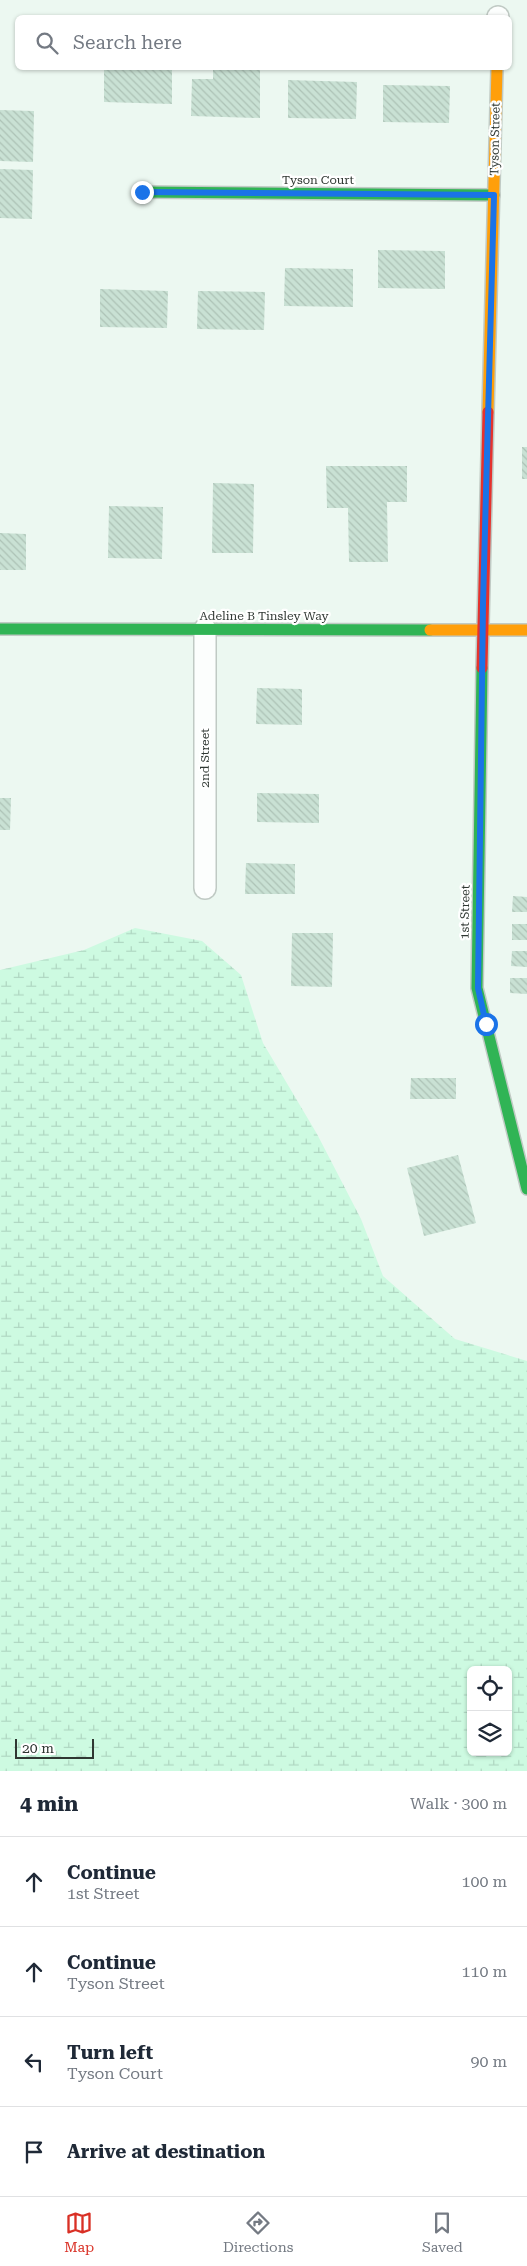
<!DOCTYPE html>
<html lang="en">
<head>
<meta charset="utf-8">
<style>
  body { margin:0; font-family:"Roboto Serif",serif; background:#f6f6f7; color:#1f2937 }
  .controls { position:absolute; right:15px; bottom:15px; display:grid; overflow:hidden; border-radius:8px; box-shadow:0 1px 4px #0004 }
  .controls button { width:45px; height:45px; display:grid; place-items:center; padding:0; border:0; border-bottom:1px solid #e0e1e3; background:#fff; color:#1f2937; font:25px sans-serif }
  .scale { position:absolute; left:15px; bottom:12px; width:79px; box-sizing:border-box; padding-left:5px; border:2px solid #2f3732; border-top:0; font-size:14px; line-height:18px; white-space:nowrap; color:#2f3732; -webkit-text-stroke:4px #fff; paint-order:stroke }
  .stop { position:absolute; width:15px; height:15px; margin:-11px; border:4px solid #1a73e8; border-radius:50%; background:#fff }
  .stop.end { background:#1a73e8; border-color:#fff; box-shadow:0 1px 5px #0008 }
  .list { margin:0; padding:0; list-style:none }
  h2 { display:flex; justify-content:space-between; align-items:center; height:65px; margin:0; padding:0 20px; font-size:21px }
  h2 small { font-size:16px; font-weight:400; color:#747a83 }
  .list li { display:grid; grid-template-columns:32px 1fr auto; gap:15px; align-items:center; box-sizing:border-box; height:90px; padding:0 20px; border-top:1px solid #e0e1e3 }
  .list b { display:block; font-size:19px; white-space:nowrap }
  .list p { margin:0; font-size:16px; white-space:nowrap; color:#747a83 }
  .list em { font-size:16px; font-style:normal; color:#747a83 }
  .icon { flex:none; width:28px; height:28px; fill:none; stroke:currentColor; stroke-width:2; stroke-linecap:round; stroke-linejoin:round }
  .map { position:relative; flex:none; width:527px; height:1771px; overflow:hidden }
  .search { position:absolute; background:#fff; box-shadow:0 1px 4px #0004; left:15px; right:15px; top:15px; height:55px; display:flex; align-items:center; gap:12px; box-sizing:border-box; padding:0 18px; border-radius:8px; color:#747a83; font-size:19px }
  .sheet { height:425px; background:#fff }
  nav { display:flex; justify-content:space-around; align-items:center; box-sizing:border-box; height:70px; border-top:1px solid #e0e1e3; background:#fff; font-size:14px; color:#747a83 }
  nav a { display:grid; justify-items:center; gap:2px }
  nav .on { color:#d93025 }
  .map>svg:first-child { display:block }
</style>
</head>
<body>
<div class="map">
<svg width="527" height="1771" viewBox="0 0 527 1771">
  <defs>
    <pattern id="wetland-marsh" width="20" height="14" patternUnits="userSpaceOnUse" patternTransform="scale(1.25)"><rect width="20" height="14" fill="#cdfae1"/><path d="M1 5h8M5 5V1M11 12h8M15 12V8" fill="none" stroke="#b0d7c2"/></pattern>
    <pattern id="building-back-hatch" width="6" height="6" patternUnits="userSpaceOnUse" patternTransform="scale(1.25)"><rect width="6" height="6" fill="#c9e1d4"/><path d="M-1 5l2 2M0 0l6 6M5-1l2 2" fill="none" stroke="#adc2b6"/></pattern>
  </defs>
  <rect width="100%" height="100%" fill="#ecf8f1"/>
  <!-- wetland -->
  <path fill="url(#wetland-marsh)" fill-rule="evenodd" d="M135 928 202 941 241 975 263 1043 317 1134 361 1219 383 1276 455 1339 527 1361V1771H0V970L84 950ZM471 1670H508V1752H471Z"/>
  <!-- building -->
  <g fill="url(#building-back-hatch)">
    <polygon points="104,68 172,68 172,104 104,102"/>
    <polygon points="213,68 260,69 260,118 191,116 192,79 213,79"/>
    <polygon points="288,80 357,82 356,119 288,118"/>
    <polygon points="383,85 450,86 449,123 383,122"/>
    <polygon points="0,110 34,111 33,162 0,161"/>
    <polygon points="0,169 33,170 32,219 0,218"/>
    <polygon points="378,250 445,251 445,289 378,288"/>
    <polygon points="285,268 353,269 353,307 284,306"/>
    <polygon points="100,289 168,291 167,328 100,327"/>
    <polygon points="198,291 265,292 264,330 197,329"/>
    <rect x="522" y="447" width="5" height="32"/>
    <polygon points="326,466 407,466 407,502 387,502 388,562 349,562 348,508 327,508"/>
    <polygon points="213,483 254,484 253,553 212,553"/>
    <polygon points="109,506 163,507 162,559 108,558"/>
    <polygon points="0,533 26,534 26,570 0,570"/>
    <polygon points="257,688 302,689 302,725 256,724"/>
    <polygon points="257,793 319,794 319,823 257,822"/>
    <polygon points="0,798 11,798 10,830 0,830"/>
    <polygon points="246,863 295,864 295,894 245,894"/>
    <polygon points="513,896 527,897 527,912 512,912"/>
    <rect x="512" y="924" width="15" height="16"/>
    <polygon points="292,933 333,933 332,987 291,986"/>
    <polygon points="512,951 527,951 527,967 511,966"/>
    <polygon points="510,978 527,978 527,994 510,993"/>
    <polygon points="411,1078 456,1078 456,1099 410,1099"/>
    <polygon points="458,1155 476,1223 424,1236 407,1168"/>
  </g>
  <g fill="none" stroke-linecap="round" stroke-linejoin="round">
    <defs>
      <g id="street">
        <polyline points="498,18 498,17"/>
        <polyline points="205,888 205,629"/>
      </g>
      <g id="fast">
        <polyline points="142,192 494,195"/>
        <polyline points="0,629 430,630"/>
        <polyline points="482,668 477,988 527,1189"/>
      </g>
      <g id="slow">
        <polyline points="488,412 497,68"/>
        <polyline points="430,630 527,630"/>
      </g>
      <polyline id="jam" points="482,668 488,412"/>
    </defs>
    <!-- street casing -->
    <use href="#street" stroke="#c0cac4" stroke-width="24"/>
    <!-- fast casing -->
    <use href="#fast" stroke="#c0cac4" stroke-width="14"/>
    <!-- slow casing -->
    <use href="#slow" stroke="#c0cac4" stroke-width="14"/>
    <!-- jam casing -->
    <use href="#jam" stroke="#c0cac4" stroke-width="14"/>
    <!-- street -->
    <use href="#street" stroke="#fcfefd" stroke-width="21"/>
    <!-- fast -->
    <use href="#fast" stroke="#30b455" stroke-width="11"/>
    <!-- slow -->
    <use href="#slow" stroke="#ff9f0a" stroke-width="11"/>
    <!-- jam -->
    <use href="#jam" stroke="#e5322d" stroke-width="11"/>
  </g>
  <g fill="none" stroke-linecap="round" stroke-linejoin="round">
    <!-- route -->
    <polyline stroke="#1a73e8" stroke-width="6" points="142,192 494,195 483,604 478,988 486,1024"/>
  </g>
  <g text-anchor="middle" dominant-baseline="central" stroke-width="4.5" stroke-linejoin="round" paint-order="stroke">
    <!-- street labels -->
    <g font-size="12" fill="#2f3732" stroke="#fff">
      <text transform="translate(495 139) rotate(-89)">Tyson Street</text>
      <text x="318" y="180">Tyson Court</text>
      <text x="264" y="616">Adeline B Tinsley Way</text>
      <text transform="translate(205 758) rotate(-90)">2nd Street</text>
      <text transform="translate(465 912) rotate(-89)">1st Street</text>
    </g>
  </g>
</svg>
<div class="controls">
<button><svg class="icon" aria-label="locate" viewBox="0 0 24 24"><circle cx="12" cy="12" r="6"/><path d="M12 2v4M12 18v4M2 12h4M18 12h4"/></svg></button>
<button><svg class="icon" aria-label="layers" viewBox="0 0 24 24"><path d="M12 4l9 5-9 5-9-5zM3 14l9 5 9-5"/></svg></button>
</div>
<div class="scale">20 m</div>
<div class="stop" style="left:486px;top:1024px"></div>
<div class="stop end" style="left:142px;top:192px"></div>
<div class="search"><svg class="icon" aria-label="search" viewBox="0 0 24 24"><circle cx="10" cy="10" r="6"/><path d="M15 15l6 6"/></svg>Search here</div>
</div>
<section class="sheet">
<h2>4 min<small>Walk · 300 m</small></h2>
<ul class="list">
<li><svg class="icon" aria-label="ahead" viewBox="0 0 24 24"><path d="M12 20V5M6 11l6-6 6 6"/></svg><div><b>Continue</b><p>1st Street</p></div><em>100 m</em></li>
<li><svg class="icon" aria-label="ahead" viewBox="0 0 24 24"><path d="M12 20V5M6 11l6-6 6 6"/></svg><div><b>Continue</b><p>Tyson Street</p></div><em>110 m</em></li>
<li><svg class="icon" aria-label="left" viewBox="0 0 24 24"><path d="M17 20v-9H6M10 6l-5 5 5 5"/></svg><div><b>Turn left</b><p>Tyson Court</p></div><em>90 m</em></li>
<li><svg class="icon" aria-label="arrive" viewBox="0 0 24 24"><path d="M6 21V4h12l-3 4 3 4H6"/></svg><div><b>Arrive at destination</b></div></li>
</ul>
</section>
<nav>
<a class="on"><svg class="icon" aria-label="map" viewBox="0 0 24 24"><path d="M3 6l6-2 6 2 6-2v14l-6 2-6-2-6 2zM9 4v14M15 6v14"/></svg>Map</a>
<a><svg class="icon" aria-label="directions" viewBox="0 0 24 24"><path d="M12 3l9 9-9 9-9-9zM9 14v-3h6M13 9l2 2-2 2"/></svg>Directions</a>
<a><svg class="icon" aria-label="saved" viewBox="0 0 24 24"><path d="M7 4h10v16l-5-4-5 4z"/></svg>Saved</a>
</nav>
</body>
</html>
